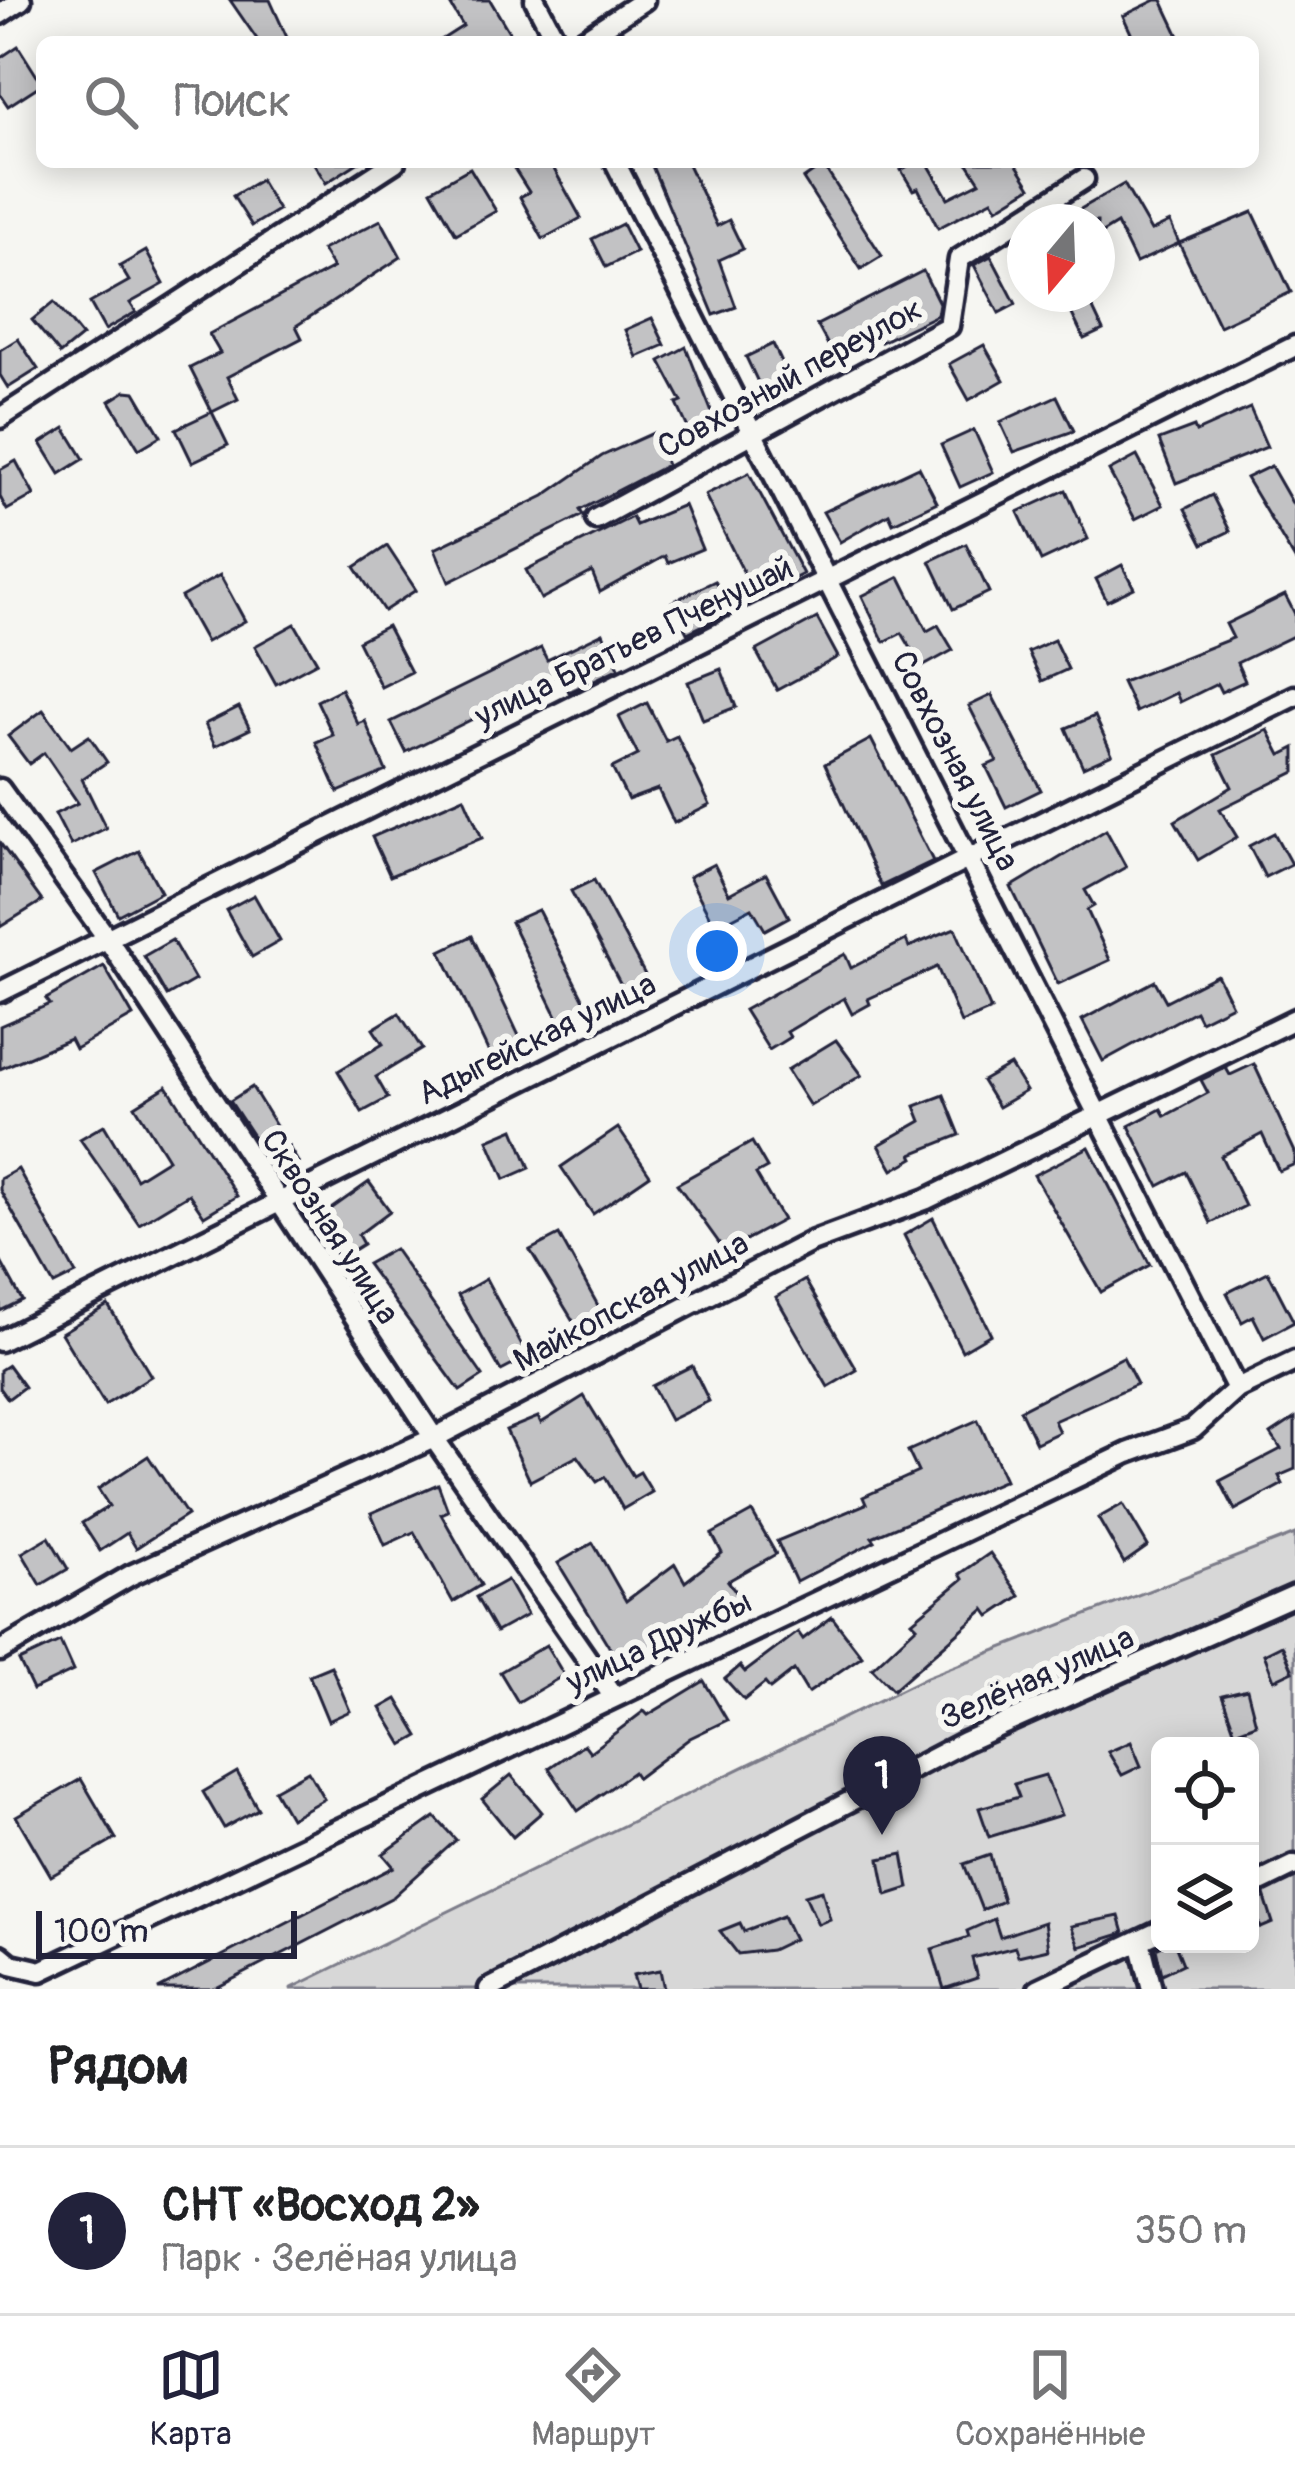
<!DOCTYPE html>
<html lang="ru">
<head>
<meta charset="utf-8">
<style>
  body { margin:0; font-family:Pangolin,sans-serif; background:#f6f6f6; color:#202124 }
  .controls { position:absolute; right:36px; bottom:36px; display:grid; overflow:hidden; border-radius:18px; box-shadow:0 6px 30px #0003 }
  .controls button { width:108px; height:108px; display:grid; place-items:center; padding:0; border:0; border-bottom:3px solid #e0e0e0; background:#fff; color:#202124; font:60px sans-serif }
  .compass { position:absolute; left:1007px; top:204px; width:108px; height:108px; border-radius:50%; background:#fff; box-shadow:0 6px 30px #0003; rotate:199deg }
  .scale { position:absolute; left:36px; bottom:30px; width:261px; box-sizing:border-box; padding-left:12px; border:6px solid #22223b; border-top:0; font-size:33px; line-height:42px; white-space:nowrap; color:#22223b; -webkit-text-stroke:9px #f6f6f2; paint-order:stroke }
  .you { position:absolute; left:717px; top:951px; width:42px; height:42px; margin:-30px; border:9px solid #fff; border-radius:50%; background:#1a73e8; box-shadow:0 0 0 18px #1a73e833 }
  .badge { display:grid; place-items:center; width:78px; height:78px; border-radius:50%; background:#22223b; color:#fff; font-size:39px; font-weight:700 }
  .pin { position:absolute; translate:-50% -99px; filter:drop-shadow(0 3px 6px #0008) }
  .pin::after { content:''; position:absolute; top:63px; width:42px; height:36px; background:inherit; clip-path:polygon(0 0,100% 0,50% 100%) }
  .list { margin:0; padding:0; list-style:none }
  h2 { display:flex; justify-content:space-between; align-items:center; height:156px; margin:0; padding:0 48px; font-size:51px }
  h2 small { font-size:39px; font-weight:400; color:#757577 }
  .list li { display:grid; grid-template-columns:78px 1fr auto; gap:36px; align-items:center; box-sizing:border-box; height:168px; padding:0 48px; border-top:3px solid #e0e0e0 }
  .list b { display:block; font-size:45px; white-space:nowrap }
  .list p { margin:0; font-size:39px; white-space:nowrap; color:#757577 }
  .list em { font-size:39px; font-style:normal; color:#757577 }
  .icon { flex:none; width:66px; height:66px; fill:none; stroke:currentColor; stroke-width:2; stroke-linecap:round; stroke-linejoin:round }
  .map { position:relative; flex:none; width:1295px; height:1989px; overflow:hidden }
  .search { position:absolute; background:#fff; box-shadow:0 6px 30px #0003; left:36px; right:36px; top:36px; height:132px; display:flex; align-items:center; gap:30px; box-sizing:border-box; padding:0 42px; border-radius:18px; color:#757577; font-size:45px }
  .sheet { height:324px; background:#fff }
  nav { display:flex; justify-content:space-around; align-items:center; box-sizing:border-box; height:168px; border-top:3px solid #e0e0e0; background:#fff; font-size:33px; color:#757577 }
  nav a { display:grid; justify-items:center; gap:6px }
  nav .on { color:#22223b }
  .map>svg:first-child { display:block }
</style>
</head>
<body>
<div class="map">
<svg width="1295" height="1989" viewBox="0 0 1295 1989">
  <rect width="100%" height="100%" fill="#f6f6f2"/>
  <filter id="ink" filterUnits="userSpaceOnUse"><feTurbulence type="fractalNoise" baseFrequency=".00833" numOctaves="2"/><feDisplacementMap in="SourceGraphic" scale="24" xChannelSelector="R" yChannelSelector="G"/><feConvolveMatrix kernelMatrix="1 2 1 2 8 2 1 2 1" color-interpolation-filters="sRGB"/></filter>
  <g filter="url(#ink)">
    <!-- green -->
    <path fill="#d7d7d7" stroke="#7c7c89" stroke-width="3" fill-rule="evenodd" d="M1295 1534V1989H290L927 1677ZM1160 1746H1250V1944H1160Z"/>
    <!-- building -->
    <g fill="#c2c2c4" stroke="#22223b" stroke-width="3">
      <polygon points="230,0 270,0 289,42 259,42"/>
      <polygon points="461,0 490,0 515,42 438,42 463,26 451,6"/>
      <polygon points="1156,0 1162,0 1179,36 1166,42 1135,42 1123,16"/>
      <polygon points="18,46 42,84 8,106 0,94 0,58"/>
      <polygon points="313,162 359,162 326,183"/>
      <polygon points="510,162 550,162 581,218 543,239 520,197 529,192"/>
      <polygon points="660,162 687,162 717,226 729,220 743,249 719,260 736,307 714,315 652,166"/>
      <polygon points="915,162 927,162 948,198 980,182 967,162 1015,162 1031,187 997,208 992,200 938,228 918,188 913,190 901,170"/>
      <polygon points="823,165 882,256 861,269 803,179"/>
      <polygon points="470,168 496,211 456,234 431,190"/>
      <polygon points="260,180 278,210 252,226 233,196"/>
      <polygon points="1124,184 1151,231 1170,222 1179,243 1136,263 1117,224 1097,236 1097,222 1058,222"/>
      <polygon points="1253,212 1291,292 1219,326 1179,243"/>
      <polygon points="381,220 401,257 296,326 302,338 227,377 238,399 212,412 190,368 220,353 209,334 333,268 322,250"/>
      <polygon points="622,224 636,252 606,267 592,239"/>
      <polygon points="146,251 164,284 130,303 136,312 105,330 90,303 129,281 120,266"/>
      <polygon points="991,256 1016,304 999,313 974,265"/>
      <polygon points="923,271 939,303 937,315 881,342 875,331 833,354 817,325"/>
      <polygon points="1072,294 1086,294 1103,330 1084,339 1064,298"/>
      <polygon points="54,302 82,336 60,354 32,320"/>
      <polygon points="652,318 665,345 637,357 625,330"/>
      <polygon points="18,339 38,369 8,388 0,375 0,350"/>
      <polygon points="773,344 791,382 764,395 746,357"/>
      <polygon points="984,345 1004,380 969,400 949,364"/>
      <polygon points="686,347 718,428 693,439 677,404 682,402 660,361"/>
      <polygon points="126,391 135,392 161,436 139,449 110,401"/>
      <polygon points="1057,396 1074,431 1014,452 1000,422"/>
      <polygon points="1250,408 1267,447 1176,483 1159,440 1194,427 1196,432"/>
      <polygon points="212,412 228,445 192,462 176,429"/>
      <polygon points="65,428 84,459 60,474 41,443"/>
      <polygon points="974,430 993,472 960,487 941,445"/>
      <polygon points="653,433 667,465 580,510 583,515 449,582 435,549 544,496 602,456"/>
      <polygon points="1137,456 1163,505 1135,519 1109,471"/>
      <polygon points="16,461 34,495 7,510 0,497 0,470"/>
      <polygon points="1271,466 1295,508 1295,560 1246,478"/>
      <polygon points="919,467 937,502 893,523 889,514 840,542 823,512"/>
      <polygon points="749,473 803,574 756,597 705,495"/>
      <polygon points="1066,490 1088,539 1041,561 1018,512"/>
      <polygon points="1212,495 1230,531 1203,544 1185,509"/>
      <polygon points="684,505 702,549 668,563 665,556 600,592 592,572 541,599 526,570 632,517 636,525"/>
      <polygon points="966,544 989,592 953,609 930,561"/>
      <polygon points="387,546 416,590 384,611 355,567"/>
      <polygon points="1122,565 1134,588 1107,601 1096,579"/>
      <polygon points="220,575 245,621 206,642 181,597"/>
      <polygon points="900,577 927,631 938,625 953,650 922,667 902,633 884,642 862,596"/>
      <polygon points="715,581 730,612 687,633 672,602"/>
      <polygon points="1285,595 1295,614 1295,635 1237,663 1245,681 1221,692 1217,684 1180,702 1176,693 1136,712 1122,682 1233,638 1226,624"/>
      <polygon points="817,618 838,657 777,690 756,651"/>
      <polygon points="295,624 317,662 276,684 255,646"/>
      <polygon points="387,626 411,672 381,687 358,641"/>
      <polygon points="603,633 619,668 569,692 561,675 406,752 391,722 541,648 547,660"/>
      <polygon points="1054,640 1068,669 1042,681 1028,652"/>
      <polygon points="721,669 736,707 703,720 688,682"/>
      <polygon points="341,689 358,724 365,721 386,771 338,792 316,742 333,735 317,701"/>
      <polygon points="992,695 1041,790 1006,807 986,766 997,761 969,706"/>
      <polygon points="647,703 666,741 677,736 710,805 674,823 658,789 628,800 612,768 638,755 619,717"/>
      <polygon points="239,707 250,729 215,746 205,724"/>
      <polygon points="43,710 71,748 89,736 107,762 82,779 106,828 71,845 55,814 78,803 44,753 29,764 8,736"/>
      <polygon points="1095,716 1112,754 1083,767 1066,728"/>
      <polygon points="1268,730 1281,755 1295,748 1295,772 1220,809 1237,837 1198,860 1175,821 1232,787 1216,755"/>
      <polygon points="871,739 933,861 881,886 825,764"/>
      <polygon points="464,797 482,838 390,876 372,837"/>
      <polygon points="1106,830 1126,867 1085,890 1094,906 1087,910 1110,960 1058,984 1011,887"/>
      <polygon points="1274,833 1291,864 1265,877 1249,846"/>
      <polygon points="0,843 42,901 0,927"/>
      <polygon points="139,851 161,892 118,915 96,873"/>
      <polygon points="714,864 729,894 766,874 789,917 765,930 752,908 715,927 689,877"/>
      <polygon points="594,880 650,984 627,996 571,891"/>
      <polygon points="254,895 280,941 252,957 226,910"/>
      <polygon points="538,910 589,1010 561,1024 511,922"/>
      <polygon points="955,928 991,1010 961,1023 937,967 868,999 870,1004 852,1014 844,998 787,1032 790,1037 769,1050 744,1010 845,954 851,968 906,940 909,947"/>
      <polygon points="472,936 521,1040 490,1055 441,951"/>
      <polygon points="172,940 195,980 167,996 144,956"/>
      <polygon points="104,966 133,1016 75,1049 70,1039 0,1069 0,1026 50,1004 46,999"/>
      <polygon points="1217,975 1232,1005 1200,1021 1195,1011 1103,1061 1082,1020 1155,981 1166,1001"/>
      <polygon points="399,1013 422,1049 376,1077 388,1098 362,1112 338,1071 383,1044 373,1029"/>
      <polygon points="836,1040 862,1075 810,1106 787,1070"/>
      <polygon points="1254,1064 1295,1152 1295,1164 1279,1171 1262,1134 1221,1156 1245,1206 1211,1223 1186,1172 1159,1186 1129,1126 1161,1109 1165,1116 1208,1093 1201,1080 1226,1068 1230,1075"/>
      <polygon points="1010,1065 1026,1091 998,1107 982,1081"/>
      <polygon points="167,1086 237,1196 204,1216 189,1194 139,1224 80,1139 104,1125 136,1179 168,1159 135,1106"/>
      <polygon points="252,1087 298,1162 278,1174 230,1101"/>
      <polygon points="944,1095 960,1135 912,1154 914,1158 893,1170 879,1145 921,1121 915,1106"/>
      <polygon points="618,1128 650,1175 593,1214 561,1167"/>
      <polygon points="514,1129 530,1168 505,1179 488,1140"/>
      <polygon points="752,1142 767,1168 756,1174 783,1220 725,1251 677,1184"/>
      <polygon points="1089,1147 1150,1265 1101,1292 1034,1175"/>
      <polygon points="18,1169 76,1274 54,1285 0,1190 0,1179"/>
      <polygon points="369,1182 390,1211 358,1235 363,1244 339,1259 314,1221"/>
      <polygon points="933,1218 991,1334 962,1351 904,1235"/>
      <polygon points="559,1235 606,1320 581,1334 530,1250"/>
      <polygon points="394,1249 483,1376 460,1391 367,1264"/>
      <polygon points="0,1260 22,1300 0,1311"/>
      <polygon points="1268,1272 1294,1322 1264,1338 1253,1316 1242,1322 1227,1293"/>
      <polygon points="486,1279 528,1357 501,1371 458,1295"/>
      <polygon points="805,1280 857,1370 828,1387 776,1297"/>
      <polygon points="108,1305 151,1376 105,1405 61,1333"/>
      <polygon points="1123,1357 1137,1384 1054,1421 1059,1432 1036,1443 1020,1410"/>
      <polygon points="8,1365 24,1387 8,1399 0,1388 0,1370"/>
      <polygon points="692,1366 709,1401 670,1420 652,1386"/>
      <polygon points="584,1396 633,1476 640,1472 652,1492 623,1509 605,1477 597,1482 578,1456 530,1481 506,1430 538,1417 541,1423"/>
      <polygon points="1295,1418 1295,1469 1279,1476 1283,1484 1235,1510 1220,1481 1281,1449 1271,1434"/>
      <polygon points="978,1420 1005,1480 872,1537 875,1541 796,1582 777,1541 866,1504 863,1497 918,1472 908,1451"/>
      <polygon points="148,1456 187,1515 136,1548 127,1533 100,1551 82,1523 109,1506 98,1489"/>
      <polygon points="438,1484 448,1511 441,1514 481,1585 453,1602 414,1532 385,1545 371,1513"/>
      <polygon points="1123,1504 1148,1546 1124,1563 1098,1518"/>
      <polygon points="752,1512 776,1554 728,1581 744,1602 724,1618 714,1604 656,1639 661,1648 624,1671 558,1563 593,1543 626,1601 675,1564 685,1582 722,1553 712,1534"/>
      <polygon points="49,1537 68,1569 41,1585 22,1553"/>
      <polygon points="990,1553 1020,1596 990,1616 985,1609 893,1690 872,1668 917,1626 912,1621 963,1579 960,1574"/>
      <polygon points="507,1580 527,1615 496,1632 476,1597"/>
      <polygon points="832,1617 862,1656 808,1693 794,1670 770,1689 765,1683 744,1700 725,1679 740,1666 745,1672 798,1632 803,1639"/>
      <polygon points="60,1642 73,1671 33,1690 19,1661"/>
      <polygon points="546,1645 564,1675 518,1702 500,1672"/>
      <polygon points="1282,1645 1293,1671 1274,1680 1264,1654"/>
      <polygon points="331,1666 350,1711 328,1721 309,1675"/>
      <polygon points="704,1681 727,1720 690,1738 637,1778 633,1772 578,1811 549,1768 584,1744 590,1752 644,1711 648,1715"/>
      <polygon points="1247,1689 1256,1724 1235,1732 1222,1695"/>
      <polygon points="397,1699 419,1736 403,1745 381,1708"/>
      <polygon points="1131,1742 1141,1766 1122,1775 1108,1752"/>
      <polygon points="308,1771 324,1799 290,1818 274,1790"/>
      <polygon points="237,1772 258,1809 224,1828 203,1792"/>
      <polygon points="511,1775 542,1812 513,1837 482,1799"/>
      <polygon points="1045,1775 1061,1815 989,1837 979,1808 1019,1797 1014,1784"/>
      <polygon points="81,1779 116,1839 51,1876 16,1816"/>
      <polygon points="435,1817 456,1840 393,1897 214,1989 158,1989 394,1867 383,1854"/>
      <polygon points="903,1854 909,1888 887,1895 880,1859"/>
      <polygon points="990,1855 1003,1901 982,1910 964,1864"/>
      <polygon points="822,1890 830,1919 818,1924 805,1895"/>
      <polygon points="1264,1895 1273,1923 1261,1928 1250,1900"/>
      <polygon points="783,1916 794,1939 771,1950 738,1954 720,1931 740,1923 744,1931"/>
      <polygon points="1119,1916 1124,1933 1079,1947 1071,1926"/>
      <polygon points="994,1919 1000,1937 1044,1922 1048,1949 1018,1956 1015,1947 972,1958 977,1978 944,1989 932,1949 969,1937 967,1931"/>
      <polygon points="1165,1944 1175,1944 1183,1964 1162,1974 1156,1948"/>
      <polygon points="660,1970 664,1989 637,1989 633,1975"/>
    </g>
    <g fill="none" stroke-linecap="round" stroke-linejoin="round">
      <defs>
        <g id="minor">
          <polyline points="535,0 557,42"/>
          <polyline points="0,14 21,0"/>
          <polyline points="580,42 644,0"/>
          <polyline points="615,162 1237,1389"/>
          <polyline points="0,418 395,162"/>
          <polyline points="596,519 949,326 959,259 1084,179"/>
          <polyline points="0,789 107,938 434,1438 613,1696"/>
          <polyline points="0,992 1295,346"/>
          <polyline points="0,1341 1295,696"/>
          <polyline points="0,1651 131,1575 434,1438 811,1242 927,1199 1295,1019"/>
          <polyline points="1250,1887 1295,1865"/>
          <polyline points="1140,1941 1152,1989"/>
          <polyline points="0,1955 11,1964 41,1971 1128,1453 1193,1429 1237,1389 1295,1361"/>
          <polyline points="489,1989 964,1742 1295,1595"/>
          <polyline points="1038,1989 1160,1931"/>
        </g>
      </defs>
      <!-- minor casing -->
      <use href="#minor" stroke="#22223b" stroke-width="27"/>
      <!-- minor -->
      <use href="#minor" stroke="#f6f6f2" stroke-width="18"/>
    </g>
  </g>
  <g text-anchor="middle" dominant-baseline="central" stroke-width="12" stroke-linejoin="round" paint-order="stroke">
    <!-- street labels -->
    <g font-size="33" fill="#22223b" stroke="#f6f6f2">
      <text transform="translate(790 378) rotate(-29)">Совхозный переулок</text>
      <text transform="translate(634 642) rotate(-26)">улица Братьев Пченушай</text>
      <text transform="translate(955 761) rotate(63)">Совхозная улица</text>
      <text transform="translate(537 1039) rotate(-26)">Адыгейская улица</text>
      <text transform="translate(330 1227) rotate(57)">Сквозная улица</text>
      <text transform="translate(631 1302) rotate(-28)">Майкопская улица</text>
      <text transform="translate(659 1642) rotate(-25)">улица Дружбы</text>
      <text transform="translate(1037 1678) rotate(-24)">Зелёная улица</text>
    </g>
  </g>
</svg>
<div class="controls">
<button><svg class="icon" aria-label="locate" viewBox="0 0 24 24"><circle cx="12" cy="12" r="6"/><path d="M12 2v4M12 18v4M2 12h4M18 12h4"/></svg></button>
<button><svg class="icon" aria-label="layers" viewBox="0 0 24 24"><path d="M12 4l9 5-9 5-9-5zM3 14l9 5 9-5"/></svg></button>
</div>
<svg class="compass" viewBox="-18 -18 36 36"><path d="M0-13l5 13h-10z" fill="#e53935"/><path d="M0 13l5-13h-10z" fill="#757577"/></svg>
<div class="scale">100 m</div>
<div class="you"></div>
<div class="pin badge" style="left:882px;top:1835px">1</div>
<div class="search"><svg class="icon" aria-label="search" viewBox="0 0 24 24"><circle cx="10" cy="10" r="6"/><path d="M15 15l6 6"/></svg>Поиск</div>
</div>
<section class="sheet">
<h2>Рядом<small></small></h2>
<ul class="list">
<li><span class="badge">1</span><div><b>СНТ «Восход 2»</b><p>Парк · Зелёная улица</p></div><em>350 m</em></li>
</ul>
</section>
<nav>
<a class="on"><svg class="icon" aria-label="map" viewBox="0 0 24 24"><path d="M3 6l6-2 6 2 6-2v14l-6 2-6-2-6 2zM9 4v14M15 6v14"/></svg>Карта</a>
<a><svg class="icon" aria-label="directions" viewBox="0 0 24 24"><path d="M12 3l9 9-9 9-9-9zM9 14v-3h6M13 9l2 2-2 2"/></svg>Маршрут</a>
<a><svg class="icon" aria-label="saved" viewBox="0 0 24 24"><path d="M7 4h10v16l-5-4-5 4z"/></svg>Сохранённые</a>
</nav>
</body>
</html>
